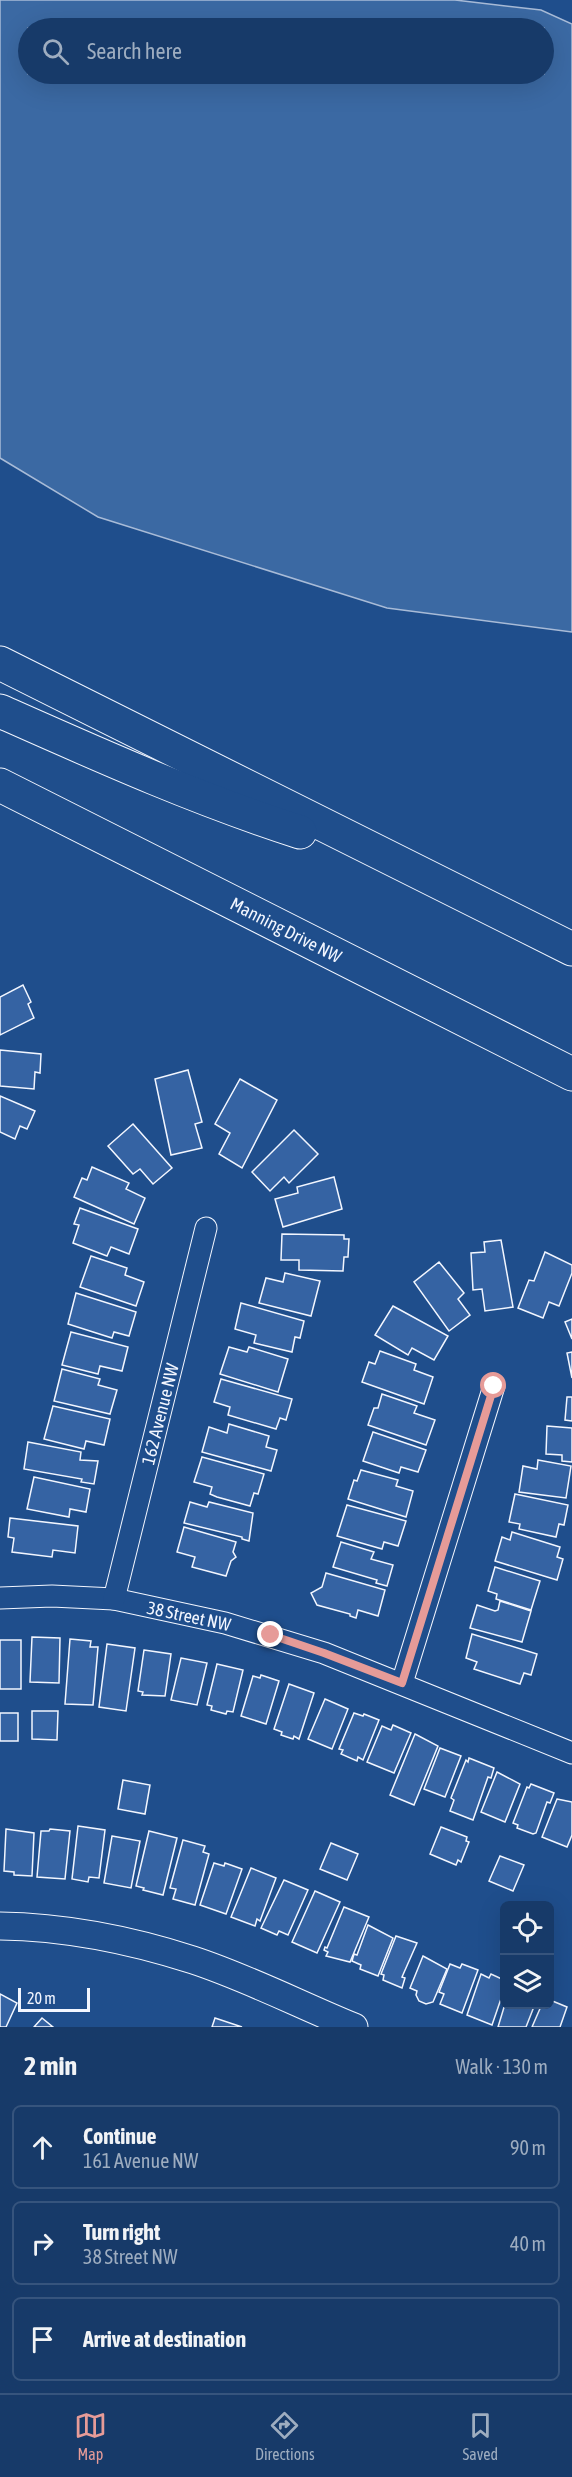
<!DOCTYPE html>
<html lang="en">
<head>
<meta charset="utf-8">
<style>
  body { margin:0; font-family:"Asap Condensed",sans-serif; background:#244571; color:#f1f3f6 }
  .controls { position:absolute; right:18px; bottom:18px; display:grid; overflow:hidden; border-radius:9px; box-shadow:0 6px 24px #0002 }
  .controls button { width:54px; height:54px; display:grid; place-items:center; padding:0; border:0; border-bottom:2px solid #36547d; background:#173a69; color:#f1f3f6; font:30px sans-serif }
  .scale { position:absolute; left:18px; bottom:15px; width:72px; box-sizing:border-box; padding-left:6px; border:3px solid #f2f6ff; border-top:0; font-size:16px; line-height:21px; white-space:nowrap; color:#f2f6ff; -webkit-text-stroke:4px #1f4e8c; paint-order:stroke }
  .stop { position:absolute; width:18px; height:18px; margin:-14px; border:4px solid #e69b98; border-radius:50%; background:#fff }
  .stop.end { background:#e69b98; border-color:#fff; box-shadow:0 2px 6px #0008 }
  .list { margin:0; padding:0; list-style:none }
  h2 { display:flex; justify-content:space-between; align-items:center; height:78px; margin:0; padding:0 24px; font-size:26px }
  h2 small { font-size:20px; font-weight:400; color:#9eadc0 }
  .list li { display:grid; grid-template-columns:39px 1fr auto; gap:18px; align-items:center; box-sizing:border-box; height:84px; margin:0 12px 12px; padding:0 12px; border:2px solid #36547d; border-radius:9px }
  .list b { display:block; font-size:22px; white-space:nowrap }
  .list p { margin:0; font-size:20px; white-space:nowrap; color:#9eadc0 }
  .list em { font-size:20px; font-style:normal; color:#9eadc0 }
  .icon { flex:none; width:33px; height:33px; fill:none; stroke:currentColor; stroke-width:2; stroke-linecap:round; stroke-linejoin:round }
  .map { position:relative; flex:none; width:572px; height:2027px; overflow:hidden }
  .search { position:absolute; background:#173a69; box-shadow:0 6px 24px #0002; left:18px; right:18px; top:18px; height:66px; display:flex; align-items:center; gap:15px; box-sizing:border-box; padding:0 21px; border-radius:33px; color:#9eadc0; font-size:22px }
  .sheet { height:366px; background:#173a69 }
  nav { display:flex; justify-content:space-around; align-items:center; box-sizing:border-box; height:84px; border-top:2px solid #36547d; background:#173a69; font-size:16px; color:#9eadc0 }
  nav a { display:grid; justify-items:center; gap:3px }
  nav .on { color:#e69b98 }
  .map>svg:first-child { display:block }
</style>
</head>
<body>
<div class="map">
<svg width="572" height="2027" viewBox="0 0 572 2027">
  <rect width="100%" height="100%" fill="#1f4e8c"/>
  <!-- water -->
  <path fill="#3b69a3" stroke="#a8bbd7" stroke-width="1.5" fill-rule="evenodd" d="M0 0H455L541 10 572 24V632L387 608 98 517 0 458ZM28 28H544V74H28Z"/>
  <!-- building -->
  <g fill="#3563a3" stroke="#f2f6ff" stroke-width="1.5">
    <polygon points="23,985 31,1002 28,1004 34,1018 0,1035 0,997"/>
    <polygon points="0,1050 41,1054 40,1073 35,1072 34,1089 0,1086"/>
    <polygon points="188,1070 202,1122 195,1124 202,1148 171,1155 155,1079"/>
    <polygon points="240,1079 277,1100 242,1168 219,1154 230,1133 215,1124"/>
    <polygon points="0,1096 35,1111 27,1129 20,1126 15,1139 0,1132"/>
    <polygon points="133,1124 172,1168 153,1184 140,1169 133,1174 108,1146"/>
    <polygon points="294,1130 318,1154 289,1183 284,1177 270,1191 252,1172"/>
    <polygon points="92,1167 129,1183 126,1189 145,1198 134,1224 74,1197 82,1178 87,1180"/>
    <polygon points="334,1177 342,1209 283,1227 275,1199 298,1193 297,1187"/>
    <polygon points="80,1208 138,1229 129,1254 111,1247 107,1256 73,1243 79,1225 74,1224"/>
    <polygon points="282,1234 344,1235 344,1239 349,1239 348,1257 344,1257 343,1271 299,1270 299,1260 281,1260"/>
    <polygon points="501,1240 513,1307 485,1311 482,1289 473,1290 471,1253 485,1252 484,1242"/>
    <polygon points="545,1252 572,1265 572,1273 559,1306 549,1302 543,1318 518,1308 529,1280 534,1281"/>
    <polygon points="91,1256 127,1268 125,1275 144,1282 136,1306 80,1287"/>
    <polygon points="439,1262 464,1293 458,1299 470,1315 449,1331 414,1282"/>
    <polygon points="285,1273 320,1281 311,1316 259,1303 266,1278 283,1282"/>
    <polygon points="76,1293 136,1312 129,1336 114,1332 112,1338 68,1324"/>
    <polygon points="241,1303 304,1321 300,1338 295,1337 292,1352 254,1343 256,1335 235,1329"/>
    <polygon points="393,1306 448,1336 434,1360 412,1348 408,1355 375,1335"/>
    <polygon points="572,1319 572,1339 565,1322"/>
    <polygon points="71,1332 128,1347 122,1371 100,1366 98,1374 62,1365"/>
    <polygon points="229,1347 247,1352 249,1347 288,1359 278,1392 220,1374"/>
    <polygon points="380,1351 416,1364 414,1370 433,1377 424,1404 362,1382 369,1362 375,1364"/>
    <polygon points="572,1352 572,1378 567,1353"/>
    <polygon points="62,1369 100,1379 98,1385 117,1390 110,1414 54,1401"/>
    <polygon points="221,1379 292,1399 286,1420 280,1418 276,1429 228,1415 230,1407 214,1402"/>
    <polygon points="382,1394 417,1406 414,1413 435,1420 426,1445 368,1425 374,1408 378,1408"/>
    <polygon points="567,1397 572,1397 572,1421 565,1420"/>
    <polygon points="53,1406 110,1419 104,1445 86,1441 84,1449 44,1439"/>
    <polygon points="229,1424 269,1436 266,1447 277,1450 271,1471 202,1452 209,1427 227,1433"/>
    <polygon points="547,1426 572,1428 572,1462 562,1461 562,1455 546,1454"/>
    <polygon points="373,1432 426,1450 418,1472 401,1467 399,1473 363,1461"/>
    <polygon points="28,1442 81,1452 80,1460 98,1461 94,1484 81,1482 82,1479 24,1469"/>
    <polygon points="202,1457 264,1474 258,1494 254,1493 250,1506 217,1497 210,1494 212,1487 194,1482"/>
    <polygon points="538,1460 571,1466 566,1498 519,1492 523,1466 537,1469"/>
    <polygon points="361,1470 398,1480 396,1486 413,1491 406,1517 348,1499 354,1480 357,1481"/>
    <polygon points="34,1477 90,1489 86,1512 70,1509 69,1517 27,1509"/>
    <polygon points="515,1494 568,1505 564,1525 559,1524 556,1537 519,1529 520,1524 509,1522"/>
    <polygon points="190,1502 207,1507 209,1502 253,1513 249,1541 242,1539 242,1537 184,1523"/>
    <polygon points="347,1505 406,1521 398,1546 384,1542 382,1549 337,1536"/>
    <polygon points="10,1518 78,1526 75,1553 53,1550 52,1557 12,1552 14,1538 8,1537"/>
    <polygon points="184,1527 236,1542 233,1552 236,1557 231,1561 226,1576 192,1567 195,1557 177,1552"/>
    <polygon points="512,1532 560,1547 557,1557 563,1559 557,1580 495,1561 502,1537 510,1540"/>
    <polygon points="341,1542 374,1552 371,1559 393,1565 387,1586 376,1583 377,1580 333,1567"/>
    <polygon points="495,1567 540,1581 531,1610 496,1599 497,1594 488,1591"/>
    <polygon points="326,1573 385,1590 378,1616 358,1610 356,1618 350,1616 350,1614 317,1605 311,1593 322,1587"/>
    <polygon points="500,1601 531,1611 522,1642 470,1628 477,1605 495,1611 498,1610"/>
    <polygon points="472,1634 537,1654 531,1675 524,1673 520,1684 474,1669 477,1662 466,1658"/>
    <polygon points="32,1637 60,1638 59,1683 30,1682"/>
    <polygon points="70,1639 91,1641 90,1647 98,1647 93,1705 65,1704"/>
    <rect x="0" y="1640" width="21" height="49"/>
    <polygon points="107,1644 135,1648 126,1711 99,1707"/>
    <polygon points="144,1650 171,1654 165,1696 142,1695 143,1692 138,1691"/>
    <polygon points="181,1658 207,1663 197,1705 171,1700"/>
    <polygon points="217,1664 243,1670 233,1712 227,1711 226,1714 211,1710 212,1706 207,1705"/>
    <polygon points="261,1675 279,1681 266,1724 241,1716 253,1676 260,1678"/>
    <polygon points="289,1684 314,1693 299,1739 294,1736 293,1739 281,1735 282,1732 274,1729"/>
    <polygon points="325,1699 348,1709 332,1749 308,1739"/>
    <polygon points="32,1711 58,1711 57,1740 32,1739"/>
    <rect x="0" y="1713" width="18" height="28"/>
    <polygon points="354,1713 363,1716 364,1714 379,1720 363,1760 358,1757 357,1761 341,1754 343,1750 339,1749"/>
    <polygon points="393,1725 411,1733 394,1773 367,1762 382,1726 391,1730"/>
    <polygon points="415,1734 438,1746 414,1805 390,1795"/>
    <polygon points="440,1748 461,1756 445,1797 424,1789"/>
    <polygon points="469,1758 494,1768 491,1778 488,1777 473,1820 450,1811 454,1800 451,1798 466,1760 468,1762"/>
    <polygon points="497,1772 520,1784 505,1822 481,1812"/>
    <polygon points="123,1780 150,1785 145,1814 118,1809"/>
    <polygon points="531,1784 554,1793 550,1803 547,1802 536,1833 533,1834 517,1828 518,1825 513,1823 527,1787 529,1788"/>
    <polygon points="557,1799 572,1802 572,1835 567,1847 542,1837"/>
    <polygon points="78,1826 105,1830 99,1878 89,1877 88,1882 72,1879"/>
    <polygon points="441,1827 467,1837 466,1841 469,1842 461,1862 458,1860 456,1865 430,1854"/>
    <polygon points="6,1829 34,1833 32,1876 14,1875 14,1872 4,1871"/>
    <polygon points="50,1829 70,1831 65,1879 37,1877 41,1831 49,1831"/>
    <polygon points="149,1831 177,1838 163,1895 143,1890 144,1888 136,1886"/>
    <polygon points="112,1836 140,1841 131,1888 104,1883"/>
    <polygon points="183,1840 205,1846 203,1852 209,1854 195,1905 173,1899 176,1889 170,1888"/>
    <polygon points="331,1843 358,1854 347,1880 320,1869"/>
    <polygon points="500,1856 524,1865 513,1891 489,1881"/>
    <polygon points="214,1863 224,1866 225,1863 242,1869 226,1914 200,1905"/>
    <polygon points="251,1868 276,1878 260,1921 257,1919 255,1926 231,1917"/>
    <polygon points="284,1880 308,1890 288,1935 279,1931 277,1935 261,1928"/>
    <polygon points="315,1891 340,1902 317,1953 292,1942"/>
    <polygon points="344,1907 369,1917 350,1962 326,1956 328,1952 324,1950 325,1947 327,1948"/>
    <polygon points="368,1925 393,1938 378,1976 360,1969 361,1965 352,1961 354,1954 357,1955"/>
    <polygon points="396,1936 417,1943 402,1977 405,1978 402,1988 383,1980 384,1975 381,1974"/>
    <polygon points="423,1956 447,1969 433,2002 426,2004 419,2001 416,1995 417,1991 410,1988"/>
    <polygon points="450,1964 460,1968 462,1964 478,1970 462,2013 440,2004 444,1994 439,1992"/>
    <polygon points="481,1974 489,1978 491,1974 504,1980 504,1990 492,2025 467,2015"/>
    <polygon points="0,1994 17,2003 6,2027 0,2027"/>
    <polygon points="550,2000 567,2007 560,2027 532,2027 542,2004 550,2004"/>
    <polygon points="505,2004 535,2004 526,2027 498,2027"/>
    <polygon points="42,2018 53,2027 34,2027"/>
    <polygon points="215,2018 242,2027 212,2027"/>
  </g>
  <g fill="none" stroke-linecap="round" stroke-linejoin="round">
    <defs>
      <g id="minor">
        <polyline points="0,1598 52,1596 114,1599 225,1623 324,1653 572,1753"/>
        <polyline points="114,1599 206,1228"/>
        <polyline points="402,1683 494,1386"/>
      </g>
      <path id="tertiary" d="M0 1926C65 1927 131 1940 193 1960 248 1978 300 2005 354 2027"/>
      <g id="primary">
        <polyline points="0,663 572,949"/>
        <path d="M0 711C99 755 197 799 300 832"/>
        <polyline points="0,785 572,1074"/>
      </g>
    </defs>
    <!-- minor casing -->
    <use href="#minor" stroke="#f2f6ff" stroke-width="23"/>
    <!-- tertiary casing -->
    <use href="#tertiary" stroke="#f2f6ff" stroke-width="29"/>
    <!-- primary casing -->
    <use href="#primary" stroke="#f2f6ff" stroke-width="35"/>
    <!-- minor -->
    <use href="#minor" stroke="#1f4e8c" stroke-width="21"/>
    <!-- tertiary -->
    <use href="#tertiary" stroke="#1f4e8c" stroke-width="27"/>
    <!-- primary -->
    <use href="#primary" stroke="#1f4e8c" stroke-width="33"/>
  </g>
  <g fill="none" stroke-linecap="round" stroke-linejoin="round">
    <!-- route -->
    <polyline stroke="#e69b98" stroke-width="8" points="271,1635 324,1653 402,1683 494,1386"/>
  </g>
  <g text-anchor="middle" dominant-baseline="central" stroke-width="4.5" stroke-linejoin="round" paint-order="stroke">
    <!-- street labels -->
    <g font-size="18" fill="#f2f6ff" stroke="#1f4e8c">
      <text transform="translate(286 930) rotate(27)">Manning Drive NW</text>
      <text transform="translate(160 1414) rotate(-76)">162 Avenue NW</text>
      <text transform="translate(189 1616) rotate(12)">38 Street NW</text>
    </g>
  </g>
</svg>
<div class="controls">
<button><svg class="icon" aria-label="locate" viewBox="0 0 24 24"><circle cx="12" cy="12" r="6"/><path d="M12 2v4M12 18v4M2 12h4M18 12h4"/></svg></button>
<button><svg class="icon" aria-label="layers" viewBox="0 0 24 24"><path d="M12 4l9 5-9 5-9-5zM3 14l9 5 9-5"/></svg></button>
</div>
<div class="scale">20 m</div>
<div class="stop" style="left:494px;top:1386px"></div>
<div class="stop end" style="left:271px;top:1635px"></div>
<div class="search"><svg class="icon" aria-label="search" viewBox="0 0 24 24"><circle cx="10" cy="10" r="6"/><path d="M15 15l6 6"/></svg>Search here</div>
</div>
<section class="sheet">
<h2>2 min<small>Walk · 130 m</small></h2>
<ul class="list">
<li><svg class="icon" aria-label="ahead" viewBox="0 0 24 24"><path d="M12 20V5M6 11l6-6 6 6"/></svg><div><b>Continue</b><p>161 Avenue NW</p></div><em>90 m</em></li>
<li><svg class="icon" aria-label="right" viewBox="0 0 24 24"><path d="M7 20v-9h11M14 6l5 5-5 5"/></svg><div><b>Turn right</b><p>38 Street NW</p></div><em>40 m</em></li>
<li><svg class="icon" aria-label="arrive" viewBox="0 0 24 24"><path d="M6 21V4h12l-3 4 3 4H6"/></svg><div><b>Arrive at destination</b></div></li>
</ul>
</section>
<nav>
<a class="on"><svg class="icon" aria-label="map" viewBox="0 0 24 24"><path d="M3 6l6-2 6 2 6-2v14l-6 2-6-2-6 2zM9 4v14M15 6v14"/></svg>Map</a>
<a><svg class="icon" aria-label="directions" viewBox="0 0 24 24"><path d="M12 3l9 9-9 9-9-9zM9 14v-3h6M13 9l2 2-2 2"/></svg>Directions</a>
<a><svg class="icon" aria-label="saved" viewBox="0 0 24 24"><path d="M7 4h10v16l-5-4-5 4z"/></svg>Saved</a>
</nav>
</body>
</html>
